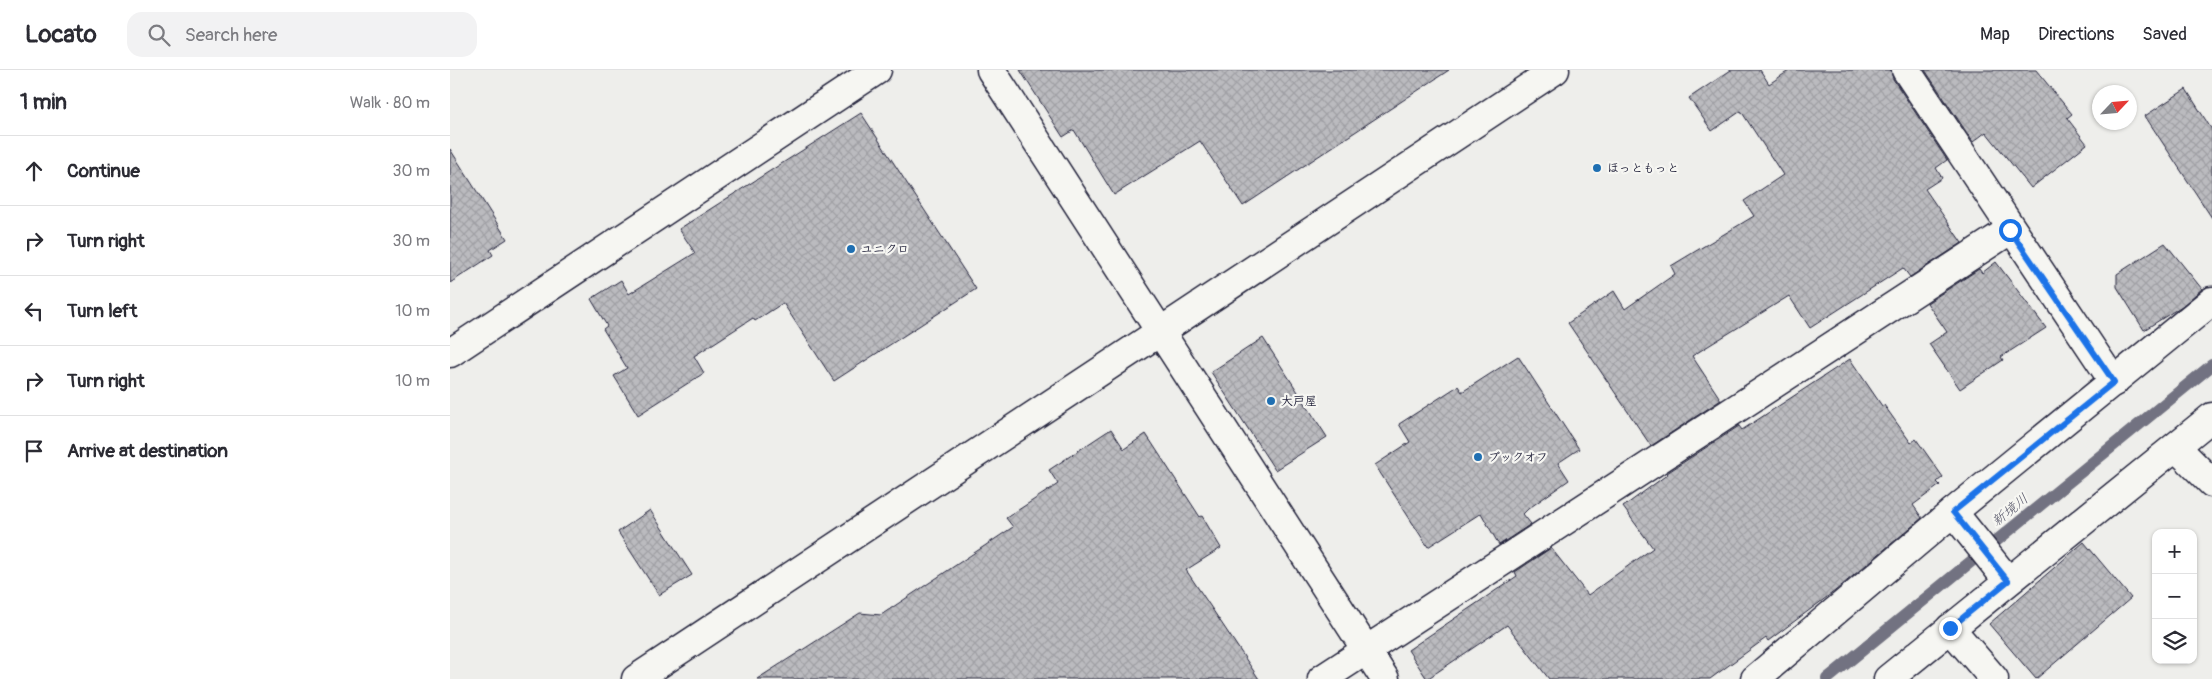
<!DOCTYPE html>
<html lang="en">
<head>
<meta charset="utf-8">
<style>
  body { margin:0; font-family:Pangolin,"Klee One",sans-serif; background:#f2f2f3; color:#2b2b33 }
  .controls { position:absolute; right:15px; bottom:15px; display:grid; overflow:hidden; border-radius:10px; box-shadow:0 1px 4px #0004 }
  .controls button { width:45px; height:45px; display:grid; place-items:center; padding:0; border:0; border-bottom:1px solid #e1e1e2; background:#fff; color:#2b2b33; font:25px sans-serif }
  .compass { position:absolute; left:1642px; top:15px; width:45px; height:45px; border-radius:50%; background:#fff; box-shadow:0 1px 4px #0004; rotate:64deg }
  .stop { position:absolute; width:15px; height:15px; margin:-11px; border:4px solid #1a73e8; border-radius:50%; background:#fff }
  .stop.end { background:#1a73e8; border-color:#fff; box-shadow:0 1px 5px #0008 }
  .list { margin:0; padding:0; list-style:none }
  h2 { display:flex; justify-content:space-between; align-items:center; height:65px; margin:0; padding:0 20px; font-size:21px }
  h2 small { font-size:16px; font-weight:400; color:#7c7c81 }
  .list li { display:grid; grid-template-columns:32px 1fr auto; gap:15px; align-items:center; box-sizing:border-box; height:70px; padding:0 20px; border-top:1px solid #e1e1e2 }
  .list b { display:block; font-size:19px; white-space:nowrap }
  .list em { font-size:16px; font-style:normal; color:#7c7c81 }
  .icon { flex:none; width:28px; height:28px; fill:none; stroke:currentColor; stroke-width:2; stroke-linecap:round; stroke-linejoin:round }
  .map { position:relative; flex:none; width:1762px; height:609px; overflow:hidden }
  header { display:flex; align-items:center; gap:30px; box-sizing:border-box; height:70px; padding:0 25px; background:#fff; border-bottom:1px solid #e1e1e2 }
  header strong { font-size:24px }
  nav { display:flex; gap:28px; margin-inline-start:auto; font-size:18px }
  .search { width:350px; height:45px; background:#f2f2f3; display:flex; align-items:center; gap:12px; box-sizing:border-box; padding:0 18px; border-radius:15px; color:#7c7c81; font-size:19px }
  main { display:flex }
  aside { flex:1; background:#fff }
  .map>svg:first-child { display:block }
</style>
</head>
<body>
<header>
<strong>Locato</strong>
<div class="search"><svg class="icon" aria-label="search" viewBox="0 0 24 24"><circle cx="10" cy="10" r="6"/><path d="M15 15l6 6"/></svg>Search here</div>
<nav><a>Map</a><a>Directions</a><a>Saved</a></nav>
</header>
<main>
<aside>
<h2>1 min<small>Walk · 80 m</small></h2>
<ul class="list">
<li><svg class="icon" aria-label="ahead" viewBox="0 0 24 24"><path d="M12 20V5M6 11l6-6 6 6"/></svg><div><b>Continue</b></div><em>30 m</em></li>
<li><svg class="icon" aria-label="right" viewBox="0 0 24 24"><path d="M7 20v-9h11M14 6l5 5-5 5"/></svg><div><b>Turn right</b></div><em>30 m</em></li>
<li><svg class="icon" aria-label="left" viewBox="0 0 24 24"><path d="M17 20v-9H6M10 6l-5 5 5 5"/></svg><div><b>Turn left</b></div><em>10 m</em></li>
<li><svg class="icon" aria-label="right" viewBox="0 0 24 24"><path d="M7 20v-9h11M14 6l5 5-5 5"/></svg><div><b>Turn right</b></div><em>10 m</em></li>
<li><svg class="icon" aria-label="arrive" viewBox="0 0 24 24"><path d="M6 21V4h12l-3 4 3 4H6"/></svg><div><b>Arrive at destination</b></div></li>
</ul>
</aside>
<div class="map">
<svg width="1762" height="609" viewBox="0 0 1762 609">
  <defs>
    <pattern id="building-cross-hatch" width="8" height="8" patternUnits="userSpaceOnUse" patternTransform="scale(1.25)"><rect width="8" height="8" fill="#bbbbbf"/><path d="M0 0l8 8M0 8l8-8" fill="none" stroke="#a0a0a5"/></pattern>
  </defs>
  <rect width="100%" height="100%" fill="#eeeeeb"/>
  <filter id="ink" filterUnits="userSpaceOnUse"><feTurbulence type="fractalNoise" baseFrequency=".02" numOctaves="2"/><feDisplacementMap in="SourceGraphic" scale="10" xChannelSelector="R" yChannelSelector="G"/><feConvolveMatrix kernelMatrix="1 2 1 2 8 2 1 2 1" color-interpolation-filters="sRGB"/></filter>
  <g filter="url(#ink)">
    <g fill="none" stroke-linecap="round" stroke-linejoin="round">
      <!-- stream -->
      <polyline stroke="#727281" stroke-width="12" points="1377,609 1762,295"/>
    </g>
    <!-- building -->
    <g fill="url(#building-cross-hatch)" stroke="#22223b">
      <polygon points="570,0 999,0 793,136 750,71 664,125 624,60 613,67"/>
      <polygon points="1281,0 1310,0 1319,14 1340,0 1441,0 1443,9 1497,90 1486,98 1492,108 1475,119 1512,173 1460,207 1453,198 1360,258 1339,226 1242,286 1271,330 1201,376 1118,253 1164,221 1175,239 1225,204 1221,196 1304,146 1294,131 1333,105 1291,41 1262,61 1239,28"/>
      <polygon points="1475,0 1586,0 1622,44 1617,48 1637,74 1581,118 1536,62 1523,72"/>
      <polygon points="1736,19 1762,60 1762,148 1695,46"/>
      <polygon points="411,43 526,219 384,311 333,233 305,251 303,248 244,286 254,303 188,345 164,306 177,298 153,259 157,256 141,229 171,210 179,224 245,183 229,159"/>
      <polygon points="0,79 57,169 40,180 43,185 0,213"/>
      <polygon points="1715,173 1752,219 1732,236 1694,260 1667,217 1667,204"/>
      <polygon points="1546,192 1596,258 1551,287 1553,290 1510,319 1479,274 1497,262 1477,233 1529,199 1532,203"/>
      <polygon points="813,268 877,367 825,400 761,302"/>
      <polygon points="1068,286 1129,379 1108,393 1119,410 1078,439 1073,444 1081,454 1049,475 1031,443 978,477 925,395 960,372 949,354 1008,316 1012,322"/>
      <polygon points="1400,289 1432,336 1434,335 1461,373 1466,369 1493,407 1487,412 1490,415 1463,435 1472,448 1385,521 1318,571 1316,568 1260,609 1099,609 1057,555 977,609 958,580 1067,506 1065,502 1101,478 1138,525 1203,478 1173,437 1218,404 1217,403 1289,356 1292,360"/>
      <polygon points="661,359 674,379 696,364 750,447 752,446 771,478 736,500 809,609 307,609 410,543 431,545 563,457 556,448 608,414 599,400"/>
      <polygon points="200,440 242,505 209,525 168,462"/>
      <polygon points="1634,472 1681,528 1586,609 1539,554"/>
    </g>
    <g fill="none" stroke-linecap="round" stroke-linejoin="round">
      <defs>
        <g id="minor">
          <polyline points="541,0 935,609"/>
          <polyline points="1456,0 1664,312"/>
          <polyline points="0,283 427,0"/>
          <polyline points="1726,377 1762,413"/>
          <polyline points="1503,442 1558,511"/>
          <polyline points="1500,558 1544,609"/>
          <polyline points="186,609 1105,0"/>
          <polyline points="872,609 1560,160"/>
          <polyline points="1305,609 1503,442 1762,231"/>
          <polyline points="1438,609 1762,347"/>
        </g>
      </defs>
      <!-- minor casing -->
      <use href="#minor" stroke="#22223b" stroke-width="31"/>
      <!-- minor -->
      <use href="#minor" stroke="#f6f6f2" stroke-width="28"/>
    </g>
  </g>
  <g fill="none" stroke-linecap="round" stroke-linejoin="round" filter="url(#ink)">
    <!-- route -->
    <polyline stroke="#1a73e8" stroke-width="6" points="1500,558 1558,511 1503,442 1664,312 1560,160"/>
  </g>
  <!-- markers -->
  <g fill="#1f6fb2" stroke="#f6f6f2" stroke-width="2">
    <circle cx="1147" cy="98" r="5"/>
    <circle cx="401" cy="179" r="5"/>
    <circle cx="821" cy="331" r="5"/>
    <circle cx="1028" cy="387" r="5"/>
  </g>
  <g text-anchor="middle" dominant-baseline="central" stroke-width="4.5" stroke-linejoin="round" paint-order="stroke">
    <!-- poi labels -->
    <g font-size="12" font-weight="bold" fill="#22223b" stroke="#f6f6f2" text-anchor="start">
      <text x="1157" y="98">ほっともっと</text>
      <text x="411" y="179">ユニクロ</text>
      <text x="831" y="331">大戸屋</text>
      <text x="1038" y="387">ブックオフ</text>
    </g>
    <!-- water labels -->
    <g font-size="14" font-style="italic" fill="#575769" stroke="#f6f6f2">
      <text transform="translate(1560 440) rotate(-39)">新境川</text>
    </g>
  </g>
</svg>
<div class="controls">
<button>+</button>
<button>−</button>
<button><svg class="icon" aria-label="layers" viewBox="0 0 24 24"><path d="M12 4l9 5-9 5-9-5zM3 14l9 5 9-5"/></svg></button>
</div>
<svg class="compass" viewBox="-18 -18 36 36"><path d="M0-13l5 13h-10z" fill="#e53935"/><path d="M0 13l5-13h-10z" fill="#7c7c81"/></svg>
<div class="stop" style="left:1560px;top:160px"></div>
<div class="stop end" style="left:1500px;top:558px"></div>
</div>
</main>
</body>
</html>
